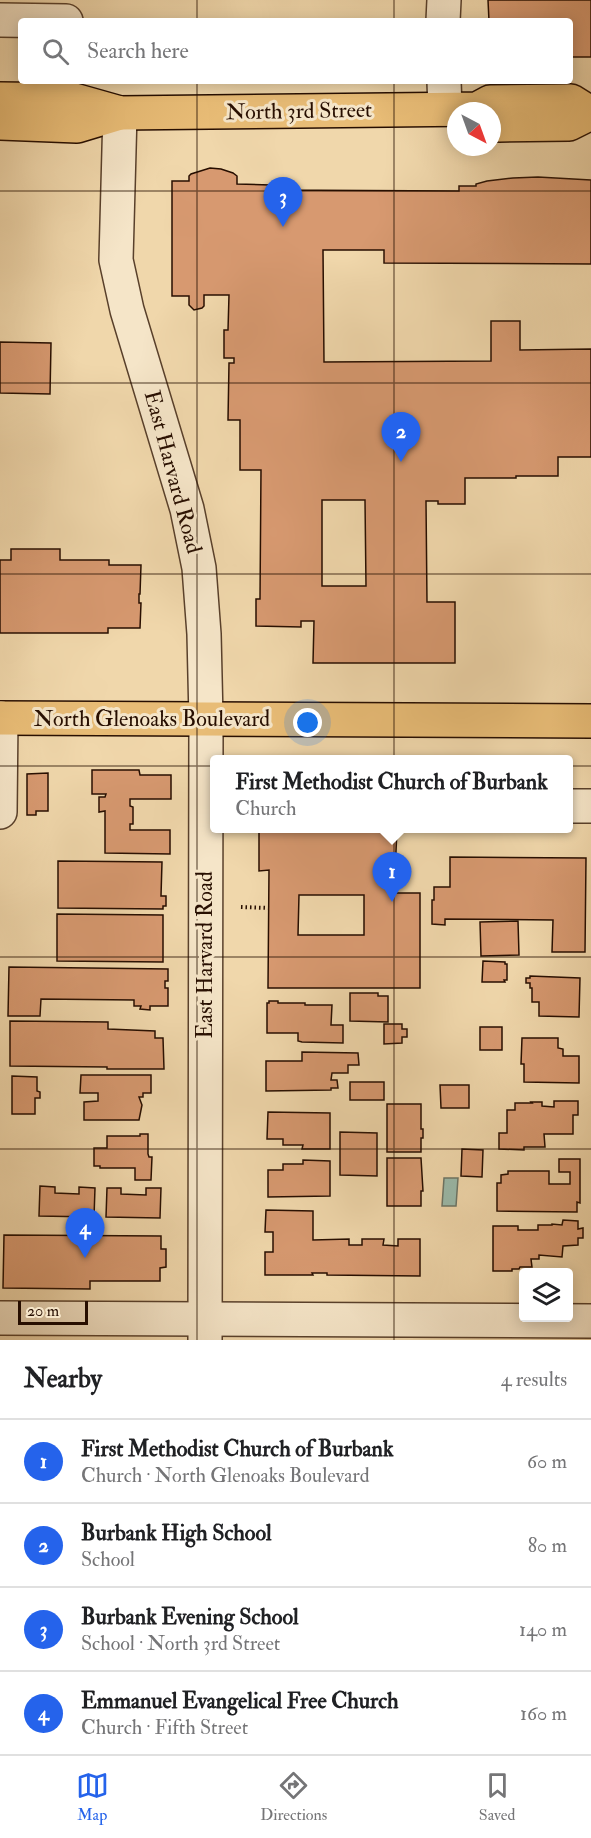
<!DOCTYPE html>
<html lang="en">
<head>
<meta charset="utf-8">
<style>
  body { margin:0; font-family:"IM FELL Double Pica",serif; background:#f6f6f6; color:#202124 }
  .controls { position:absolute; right:18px; bottom:18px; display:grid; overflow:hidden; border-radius:6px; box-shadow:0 3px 15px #0003 }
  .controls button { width:54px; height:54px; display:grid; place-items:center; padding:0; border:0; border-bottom:2px solid #e0e0e0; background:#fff; color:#202124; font:30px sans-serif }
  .compass { position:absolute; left:447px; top:102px; width:54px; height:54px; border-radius:50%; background:#fff; box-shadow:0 3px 15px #0003; rotate:139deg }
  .scale { position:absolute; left:18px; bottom:15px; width:70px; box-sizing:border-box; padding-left:6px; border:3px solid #270e00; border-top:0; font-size:16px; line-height:21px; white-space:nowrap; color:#270e00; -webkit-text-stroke:4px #f5e5c8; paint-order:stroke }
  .you { position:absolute; left:308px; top:723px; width:21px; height:21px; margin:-15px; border:4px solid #fff; border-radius:50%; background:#1a73e8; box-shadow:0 0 0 9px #1a73e833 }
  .badge { display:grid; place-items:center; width:39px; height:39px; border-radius:50%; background:#2563eb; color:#fff; font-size:20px; font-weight:700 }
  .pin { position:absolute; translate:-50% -50px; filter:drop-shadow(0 2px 3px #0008) }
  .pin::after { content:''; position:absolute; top:32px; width:21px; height:18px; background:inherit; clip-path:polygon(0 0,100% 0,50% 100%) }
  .popup { position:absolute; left:210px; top:755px; width:363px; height:78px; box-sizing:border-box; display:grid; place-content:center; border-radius:6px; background:#fff; filter:drop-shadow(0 2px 4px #0005); font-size:20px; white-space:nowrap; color:#757577 }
  .popup b { font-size:22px; color:#202124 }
  .popup::after { content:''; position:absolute; left:50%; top:100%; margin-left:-12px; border:12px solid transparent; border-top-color:#fff }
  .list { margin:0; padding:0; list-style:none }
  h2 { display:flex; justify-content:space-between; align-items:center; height:78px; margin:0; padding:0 24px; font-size:26px }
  h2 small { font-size:20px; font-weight:400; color:#757577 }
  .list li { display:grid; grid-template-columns:39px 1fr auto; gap:18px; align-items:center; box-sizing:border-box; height:84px; padding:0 24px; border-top:2px solid #e0e0e0 }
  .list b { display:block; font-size:22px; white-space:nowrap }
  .list p { margin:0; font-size:20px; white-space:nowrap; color:#757577 }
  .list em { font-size:20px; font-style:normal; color:#757577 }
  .icon { flex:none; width:33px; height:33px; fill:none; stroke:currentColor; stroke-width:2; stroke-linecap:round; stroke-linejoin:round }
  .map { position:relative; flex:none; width:591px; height:1340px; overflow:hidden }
  .search { position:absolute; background:#fff; box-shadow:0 3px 15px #0003; left:18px; right:18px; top:18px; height:66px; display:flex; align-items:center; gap:15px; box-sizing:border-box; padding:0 21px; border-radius:6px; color:#757577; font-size:22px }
  .sheet { height:414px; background:#fff }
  nav { display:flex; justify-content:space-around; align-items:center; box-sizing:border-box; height:84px; border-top:2px solid #e0e0e0; background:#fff; font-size:16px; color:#757577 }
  nav a { display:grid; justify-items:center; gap:3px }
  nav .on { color:#2563eb }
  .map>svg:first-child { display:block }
</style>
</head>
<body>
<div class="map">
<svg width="591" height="1340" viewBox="0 0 591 1340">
  <rect width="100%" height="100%" fill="#f0d7ab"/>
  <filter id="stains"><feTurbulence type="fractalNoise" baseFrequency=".00333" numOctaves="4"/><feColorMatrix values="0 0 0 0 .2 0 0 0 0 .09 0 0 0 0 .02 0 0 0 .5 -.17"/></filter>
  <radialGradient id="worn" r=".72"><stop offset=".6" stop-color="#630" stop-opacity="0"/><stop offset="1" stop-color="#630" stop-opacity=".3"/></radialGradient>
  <!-- water -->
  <polygon fill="#9abaaa" stroke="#6c7566" stroke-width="1.5" points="444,1178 458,1178 456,1206 442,1206"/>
  <!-- building -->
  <g fill="#d79970" stroke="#270e00" stroke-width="1.5" fill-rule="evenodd">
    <polygon points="488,0 591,0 591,57 570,57 570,21 489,21"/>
    <path d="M210 168 221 169 233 173 237 176V184L270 185V190L459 191V186H476V184L487 181 513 178 538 177 591 180V264L384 263V250H323L324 362 491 361V321H520V350L591 349V457H558V476H516V478H465V504H438V501H426L427 602H455V663H313L314 621H301V627L256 626V599H260L261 470H240V420H228L229 363H234V358H224V330H228L229 295H204V306L202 308 194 310 189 305V296H172V181H189V176L191 174ZM322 500H365L366 586H322Z"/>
    <polygon points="0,342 51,343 50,394 0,393"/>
    <polygon points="11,549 60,549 60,560 109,560 109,565 141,565 140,594 139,594 139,603 141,603 140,628 108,628 108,633 0,633 0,560 11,560"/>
    <polygon points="92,770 139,770 140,775 171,775 171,799 130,799 130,806 133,807 133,824 130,824 130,830 170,830 170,854 105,853 105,811 99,812 99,797 105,797 106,794 92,794"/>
    <polygon points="48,773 48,811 36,811 36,815 27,815 27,774"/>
    <path d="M259 828 397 830 394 893H420V988H268L269 870 259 871ZM299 895H364V935H298Z"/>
    <polygon points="450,857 586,858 585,952 552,952 553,920 445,919 445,925 432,924 432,900 434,900 434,887 450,887"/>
    <polygon points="58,861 162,862 161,896 166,896 166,906 163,906 163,909 58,908"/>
    <polygon points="57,914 163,915 163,962 57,961"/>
    <polygon points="518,921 519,955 481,956 480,922"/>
    <polygon points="483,961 505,962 505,964 507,964 507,980 504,980 505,982 482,982"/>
    <polygon points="9,967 168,969 168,981 165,981 165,988 168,988 168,1006 150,1006 150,1010 140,1009 141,1006 134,1006 134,1000 41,999 40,1016 8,1016"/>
    <polygon points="530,976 580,978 579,1017 539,1016 539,1002 532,1002 532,988 530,988 530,983 526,983 526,978 530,978"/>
    <polygon points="350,993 378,993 378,996 388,996 388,1022 350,1021"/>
    <polygon points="269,1001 278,1001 278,1003 305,1003 305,1005 332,1005 331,1025 343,1025 343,1043 302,1042 298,1041 298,1033 267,1033 267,1003 269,1003"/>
    <polygon points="10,1021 108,1022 108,1029 155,1031 155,1038 163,1038 164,1069 107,1069 107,1067 10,1066"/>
    <polygon points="384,1024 402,1024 402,1029 407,1029 407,1037 402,1037 402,1043 384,1044"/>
    <rect x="480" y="1027" width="22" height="23"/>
    <polygon points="522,1038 558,1038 558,1048 563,1049 563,1056 579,1056 579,1083 524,1082 524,1064 521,1064"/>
    <polygon points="302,1052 358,1053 359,1065 348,1065 348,1073 332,1073 331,1080 337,1080 338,1088 331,1088 331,1090 266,1091 266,1061 302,1061"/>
    <polygon points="81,1075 151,1075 151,1093 143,1093 143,1097 139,1097 142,1105 139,1120 84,1120 84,1102 98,1101 98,1093 80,1093"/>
    <polygon points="12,1076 37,1077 37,1091 40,1092 40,1098 35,1098 35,1114 12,1114"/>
    <rect x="350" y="1082" width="34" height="18"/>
    <polygon points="440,1085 469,1085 469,1108 441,1108"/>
    <polygon points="554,1101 578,1101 578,1115 573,1115 573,1134 544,1134 545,1147 524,1147 524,1150 499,1149 499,1133 507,1133 507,1110 515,1110 515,1103 532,1103 531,1102 542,1102 542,1106 554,1107"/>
    <polygon points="387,1104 421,1104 421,1129 423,1129 423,1138 421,1138 421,1152 387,1152"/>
    <polygon points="268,1112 330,1113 330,1149 302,1149 303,1145 283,1145 283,1139 267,1139"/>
    <polygon points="340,1132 377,1133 377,1176 340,1175"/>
    <polygon points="140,1134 148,1134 148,1154 149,1157 152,1157 151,1180 135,1180 135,1168 100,1168 100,1166 94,1166 94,1148 107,1148 107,1136 140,1136"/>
    <polygon points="462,1149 483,1150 482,1177 461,1176"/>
    <polygon points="387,1158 421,1158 423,1191 421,1191 421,1206 387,1206"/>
    <polygon points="559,1159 580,1159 580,1203 577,1202 577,1212 497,1211 497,1183 501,1183 501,1175 508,1174 508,1171 549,1171 549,1184 570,1184 570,1172 559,1172"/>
    <polygon points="303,1160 330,1161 330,1196 268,1197 268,1170 283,1170 283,1164 303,1164"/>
    <polygon points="40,1186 55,1187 55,1193 79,1194 79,1187 95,1188 94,1217 39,1216"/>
    <polygon points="107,1188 121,1188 121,1194 146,1195 146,1188 161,1188 160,1218 106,1217"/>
    <polygon points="266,1210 313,1211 313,1240 349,1239 349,1245 362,1245 362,1239 384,1239 383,1245 398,1246 398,1239 420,1239 420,1276 327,1275 327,1273 312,1273 313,1275 265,1275 265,1252 273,1252 273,1232 265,1232"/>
    <polygon points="563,1220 578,1221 578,1229 583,1228 583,1238 578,1238 578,1245 563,1246 562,1257 539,1255 539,1259 531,1259 532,1267 520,1267 519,1269 512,1269 512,1271 493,1271 493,1226 518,1226 518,1230 538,1230 538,1225 552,1225 552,1224 562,1225"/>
    <polygon points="4,1235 161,1236 161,1249 166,1249 166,1267 160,1268 160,1281 90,1281 90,1289 3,1288"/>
  </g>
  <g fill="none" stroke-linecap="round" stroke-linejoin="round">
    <defs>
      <g id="minor">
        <polyline points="0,20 66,21"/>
        <polyline points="443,21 444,0"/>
        <polyline points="444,81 445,109"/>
        <polyline points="120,113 116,260 127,310 187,509 199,568 204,634 206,719 205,1340"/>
        <polyline points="569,806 591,806"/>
        <polyline points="0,812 1,718"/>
        <polyline points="0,1318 591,1321"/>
      </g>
      <g id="major">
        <polyline points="0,99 74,100 120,113 477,109 490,102 571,101 590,113"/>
        <polyline points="0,123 77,126 120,113"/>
        <polyline points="499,125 569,124 591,113"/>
        <polyline points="0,718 591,721"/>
      </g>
    </defs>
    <!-- minor casing -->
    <use href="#minor" stroke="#59402b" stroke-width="36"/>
    <!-- major casing -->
    <use href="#major" stroke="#270e00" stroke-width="36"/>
    <!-- path -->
    <polyline stroke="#270e00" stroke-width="4" stroke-dasharray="1.5 3" stroke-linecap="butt" points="241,907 269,908"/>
    <!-- minor -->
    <use href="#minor" stroke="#f5e5c8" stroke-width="33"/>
    <!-- major -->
    <use href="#major" stroke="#e8bc76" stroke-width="33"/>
  </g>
  <!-- grid -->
  <path fill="none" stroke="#270e00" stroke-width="1.5" stroke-opacity="0.55" d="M197 0V21M394 0V21M197 81V1340M394 81V1340M0 191H591M0 383H591M0 574H591M0 766H591M0 957H591M0 1149H591"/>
  <g text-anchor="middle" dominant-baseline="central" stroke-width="6" stroke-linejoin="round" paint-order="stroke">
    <!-- street labels -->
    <g font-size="22" fill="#270e00" stroke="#f5e5c8">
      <text transform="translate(299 111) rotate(-1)">North 3rd Street</text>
      <text transform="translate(173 472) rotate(75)">East Harvard Road</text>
      <text x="152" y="719">North Glenoaks Boulevard</text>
      <text transform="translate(205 955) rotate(-90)">East Harvard Road</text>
    </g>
  </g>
  <rect width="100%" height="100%" filter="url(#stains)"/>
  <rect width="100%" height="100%" fill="url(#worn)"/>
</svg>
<div class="controls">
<button><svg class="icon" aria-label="layers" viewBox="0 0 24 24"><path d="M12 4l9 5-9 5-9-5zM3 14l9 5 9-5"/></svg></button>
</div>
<svg class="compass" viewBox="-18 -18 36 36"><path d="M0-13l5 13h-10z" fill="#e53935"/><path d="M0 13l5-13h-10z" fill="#757577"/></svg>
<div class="scale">20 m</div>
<div class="you"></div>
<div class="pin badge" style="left:392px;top:902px">1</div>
<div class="popup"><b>First Methodist Church of Burbank</b>Church</div>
<div class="pin badge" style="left:401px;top:462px">2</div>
<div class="pin badge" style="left:283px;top:227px">3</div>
<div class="pin badge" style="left:85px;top:1258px">4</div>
<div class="search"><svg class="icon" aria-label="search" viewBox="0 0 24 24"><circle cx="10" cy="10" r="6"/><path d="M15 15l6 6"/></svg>Search here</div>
</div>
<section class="sheet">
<h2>Nearby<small>4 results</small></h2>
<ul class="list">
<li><span class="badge">1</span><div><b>First Methodist Church of Burbank</b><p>Church · North Glenoaks Boulevard</p></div><em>60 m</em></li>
<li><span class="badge">2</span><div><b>Burbank High School</b><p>School</p></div><em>80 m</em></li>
<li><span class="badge">3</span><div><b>Burbank Evening School</b><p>School · North 3rd Street</p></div><em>140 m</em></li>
<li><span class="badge">4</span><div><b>Emmanuel Evangelical Free Church</b><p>Church · Fifth Street</p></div><em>160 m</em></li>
</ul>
</section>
<nav>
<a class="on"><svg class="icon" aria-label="map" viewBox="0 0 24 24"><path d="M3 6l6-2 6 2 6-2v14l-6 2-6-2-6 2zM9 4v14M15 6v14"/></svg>Map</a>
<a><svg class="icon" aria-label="directions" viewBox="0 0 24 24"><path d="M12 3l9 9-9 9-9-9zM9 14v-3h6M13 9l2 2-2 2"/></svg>Directions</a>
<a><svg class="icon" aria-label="saved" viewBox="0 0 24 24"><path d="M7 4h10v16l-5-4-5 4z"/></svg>Saved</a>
</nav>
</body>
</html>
